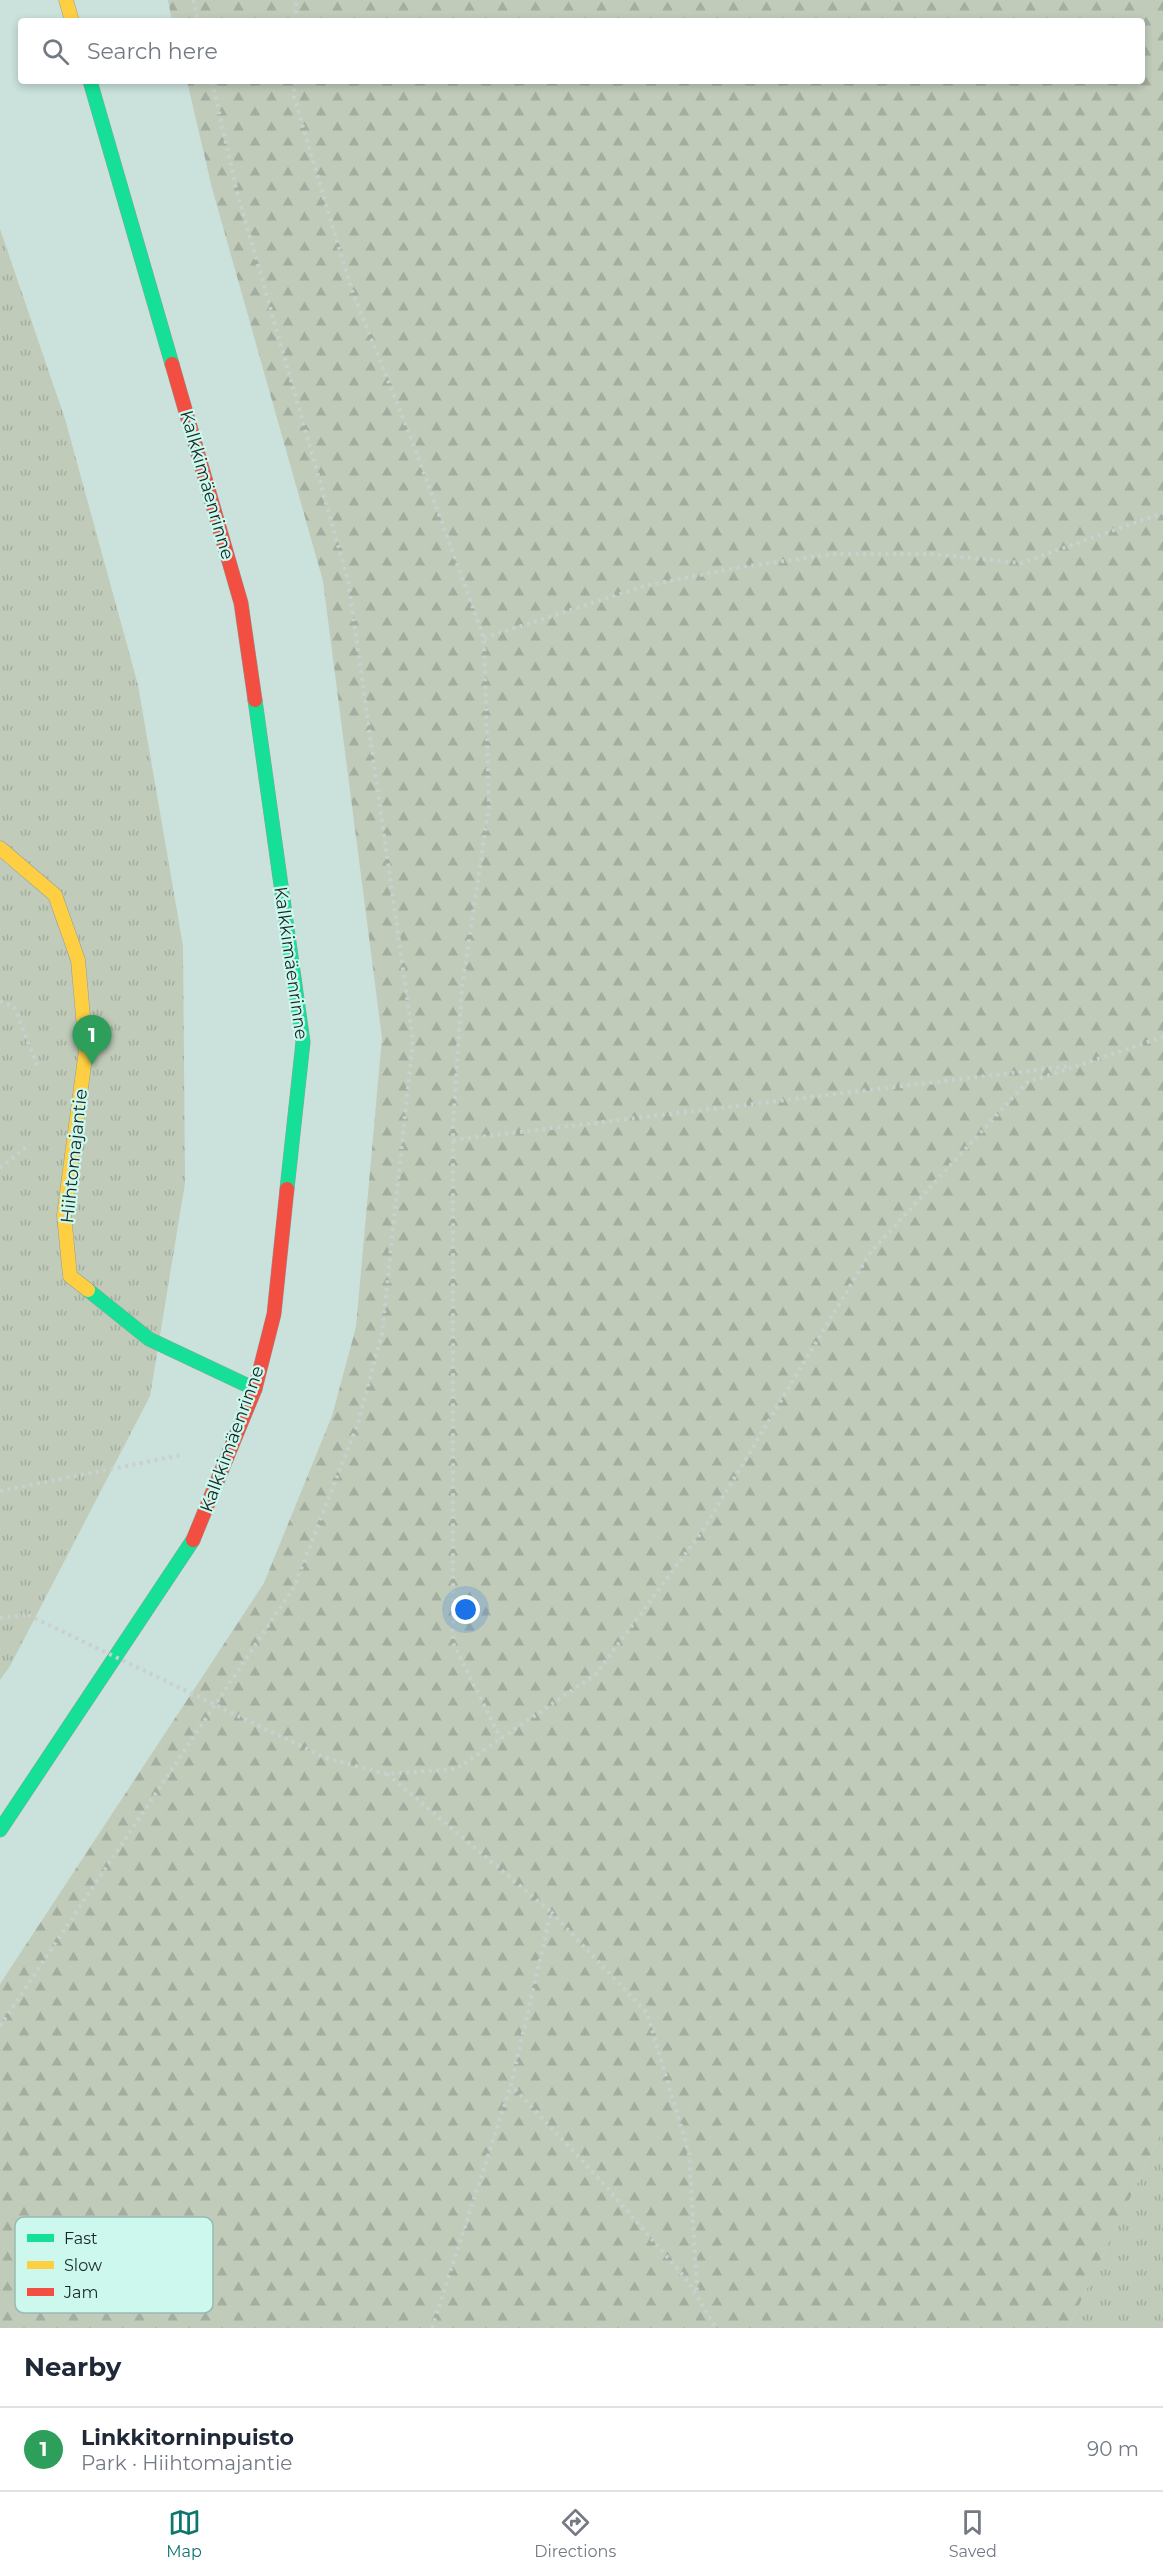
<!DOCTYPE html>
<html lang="en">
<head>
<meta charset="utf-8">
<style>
  body { margin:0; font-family:Montserrat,sans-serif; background:#f2f2f3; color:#1f2937 }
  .you { position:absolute; left:466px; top:1610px; width:21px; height:21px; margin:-15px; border:4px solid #fff; border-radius:50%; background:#1a73e8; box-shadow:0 0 0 9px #1a73e833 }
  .badge { display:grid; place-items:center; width:39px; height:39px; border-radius:50%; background:#0f766e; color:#fff; font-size:20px; font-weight:700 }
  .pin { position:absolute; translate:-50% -50px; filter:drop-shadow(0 2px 3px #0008) }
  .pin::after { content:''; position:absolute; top:32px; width:21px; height:18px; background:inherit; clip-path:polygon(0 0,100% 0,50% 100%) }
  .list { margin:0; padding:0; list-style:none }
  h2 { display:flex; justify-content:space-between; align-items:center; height:78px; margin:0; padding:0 24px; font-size:26px }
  h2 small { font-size:20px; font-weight:400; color:#747a83 }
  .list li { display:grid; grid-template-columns:39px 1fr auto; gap:18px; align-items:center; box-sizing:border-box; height:84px; padding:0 24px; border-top:2px solid #e0e1e3 }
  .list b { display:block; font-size:22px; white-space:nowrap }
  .list p { margin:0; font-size:20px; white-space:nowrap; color:#747a83 }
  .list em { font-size:20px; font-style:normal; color:#747a83 }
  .icon { flex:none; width:33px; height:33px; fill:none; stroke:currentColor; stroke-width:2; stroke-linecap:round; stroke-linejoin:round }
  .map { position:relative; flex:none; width:1163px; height:2328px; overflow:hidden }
  .search { position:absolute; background:#fff; box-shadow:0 3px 9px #0003; left:18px; right:18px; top:18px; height:66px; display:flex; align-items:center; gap:15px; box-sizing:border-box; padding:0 21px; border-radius:6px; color:#747a83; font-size:22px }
  .sheet { height:162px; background:#fff }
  nav { display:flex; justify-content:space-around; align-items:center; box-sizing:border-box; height:84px; border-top:2px solid #e0e1e3; background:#fff; font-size:16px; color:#747a83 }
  nav a { display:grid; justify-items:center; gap:3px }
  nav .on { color:#0f766e }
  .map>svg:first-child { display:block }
</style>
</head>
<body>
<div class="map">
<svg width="1163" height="2328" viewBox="0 0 1163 2328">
  <defs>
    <pattern id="grass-tufts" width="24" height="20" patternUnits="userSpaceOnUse" patternTransform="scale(1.5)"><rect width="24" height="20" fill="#c0cbba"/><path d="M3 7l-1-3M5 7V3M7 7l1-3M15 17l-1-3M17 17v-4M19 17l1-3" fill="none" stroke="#a4aea0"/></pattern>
    <pattern id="forest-firs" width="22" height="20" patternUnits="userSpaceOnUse" patternTransform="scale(1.5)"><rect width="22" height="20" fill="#c0cbba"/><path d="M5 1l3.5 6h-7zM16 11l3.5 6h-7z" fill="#a4aea0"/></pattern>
  </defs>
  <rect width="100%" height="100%" fill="#cae1dc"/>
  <!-- grass -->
  <g fill="url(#grass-tufts)">
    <polygon points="0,229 65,419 138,685 183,946 185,1183 150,1396 10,1666 0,1680"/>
    <polygon points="1163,2129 1163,2328 1068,2328"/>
  </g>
  <!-- forest -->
  <polygon fill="url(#forest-firs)" points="168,0 1163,0 1163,2129 1068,2328 0,2328 0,1984 264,1583 332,1416 356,1327 382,1038 323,581 212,188 187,81 1142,81 1142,21 172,21"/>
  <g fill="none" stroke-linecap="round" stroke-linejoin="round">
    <defs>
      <g id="fast">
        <polyline points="90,81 172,364"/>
        <polyline points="255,700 303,1042 287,1189"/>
        <polyline points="88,1290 149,1339 255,1389"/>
        <polyline points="0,1830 193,1540"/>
      </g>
      <g id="slow">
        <polyline points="66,0 72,21"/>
        <polyline points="0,848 55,895 78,960 86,1050 64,1215 70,1276 88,1290"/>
      </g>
      <g id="jam">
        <polyline points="172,364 241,603 255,700"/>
        <polyline points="193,1540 255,1389 274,1314 287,1189"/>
      </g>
    </defs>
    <!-- fast casing -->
    <use href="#fast" stroke="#8ea09c" stroke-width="15"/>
    <!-- slow casing -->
    <use href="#slow" stroke="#8ea09c" stroke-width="15"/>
    <!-- jam casing -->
    <use href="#jam" stroke="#8ea09c" stroke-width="15"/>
    <!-- path -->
    <g stroke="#c9d0ce" stroke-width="4" stroke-dasharray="3 4.5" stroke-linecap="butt">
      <polyline points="193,0 198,21"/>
      <polyline points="296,21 296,0"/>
      <polyline points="294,81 294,97 351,288 413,443 484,638 489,806 462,988 453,1125 453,1643 501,1739"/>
      <polyline points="484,638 648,585 741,567 835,554 933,554 1021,563 1163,513"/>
      <polyline points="0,1001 14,1007 38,1067"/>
      <polyline points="453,1140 1069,1066"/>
      <polyline points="0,1168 30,1144"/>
      <polyline points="0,1491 182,1455"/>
      <polyline points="0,1618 28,1615"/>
      <polyline points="326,1758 386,1774 456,1769 596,1674 703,1530 870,1253 1026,1083 1163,1037"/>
      <polyline points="387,1774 551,1912 511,2085 603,2183 688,2281 716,2328"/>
      <polyline points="551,1912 647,2013 689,2153 697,2292"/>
      <polyline points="0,2026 294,1587 358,1423 382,1333 413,1040 348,580 236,188 212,81"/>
      <polyline points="432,2328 511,2085"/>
    </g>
    <!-- fast -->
    <use href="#fast" stroke="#16e098" stroke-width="14"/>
    <!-- slow -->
    <use href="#slow" stroke="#ffcf43" stroke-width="14"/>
    <!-- jam -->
    <use href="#jam" stroke="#f24e42" stroke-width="14"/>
    <!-- path-bridge -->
    <polyline stroke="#c9d0ce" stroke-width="4" stroke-dasharray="3 4.5" stroke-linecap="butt" points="28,1615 326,1758"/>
  </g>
  <g text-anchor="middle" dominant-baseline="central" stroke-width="4.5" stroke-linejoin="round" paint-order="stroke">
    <!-- street labels -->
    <g font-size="18" fill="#182825" stroke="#cdf8ee">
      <text transform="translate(207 485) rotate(74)">Kalkkimäenrinne</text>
      <text transform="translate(291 963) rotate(82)">Kalkkimäenrinne</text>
      <text transform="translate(74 1156) rotate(-84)">Hiihtomajantie</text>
      <text transform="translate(232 1439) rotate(-70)">Kalkkimäenrinne</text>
    </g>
  </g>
  <!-- legend -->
  <rect x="15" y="2217" width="198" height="96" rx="9" fill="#cdf8ee" stroke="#97bab2" stroke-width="1.5"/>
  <rect x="27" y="2234" width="27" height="8" fill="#16e098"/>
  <rect x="27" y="2261" width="27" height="8" fill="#ffcf43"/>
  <rect x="27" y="2288" width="27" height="8" fill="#f24e42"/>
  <g font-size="16" fill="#182825">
    <text x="64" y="2244">Fast</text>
    <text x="64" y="2271">Slow</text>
    <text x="64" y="2298">Jam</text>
  </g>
</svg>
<div class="you"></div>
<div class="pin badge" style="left:92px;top:1065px;background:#2e9e5b">1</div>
<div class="search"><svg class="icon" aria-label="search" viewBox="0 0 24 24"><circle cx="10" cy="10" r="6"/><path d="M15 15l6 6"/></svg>Search here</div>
</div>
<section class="sheet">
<h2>Nearby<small></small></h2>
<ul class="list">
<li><span class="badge" style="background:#2e9e5b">1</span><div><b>Linkkitorninpuisto</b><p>Park · Hiihtomajantie</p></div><em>90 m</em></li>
</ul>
</section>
<nav>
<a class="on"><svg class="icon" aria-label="map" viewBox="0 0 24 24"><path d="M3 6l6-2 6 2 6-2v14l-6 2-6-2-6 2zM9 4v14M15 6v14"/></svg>Map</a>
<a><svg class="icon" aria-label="directions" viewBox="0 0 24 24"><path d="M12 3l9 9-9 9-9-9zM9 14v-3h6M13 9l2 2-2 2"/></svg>Directions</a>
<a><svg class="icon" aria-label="saved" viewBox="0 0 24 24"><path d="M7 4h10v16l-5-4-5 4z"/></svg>Saved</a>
</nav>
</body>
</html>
